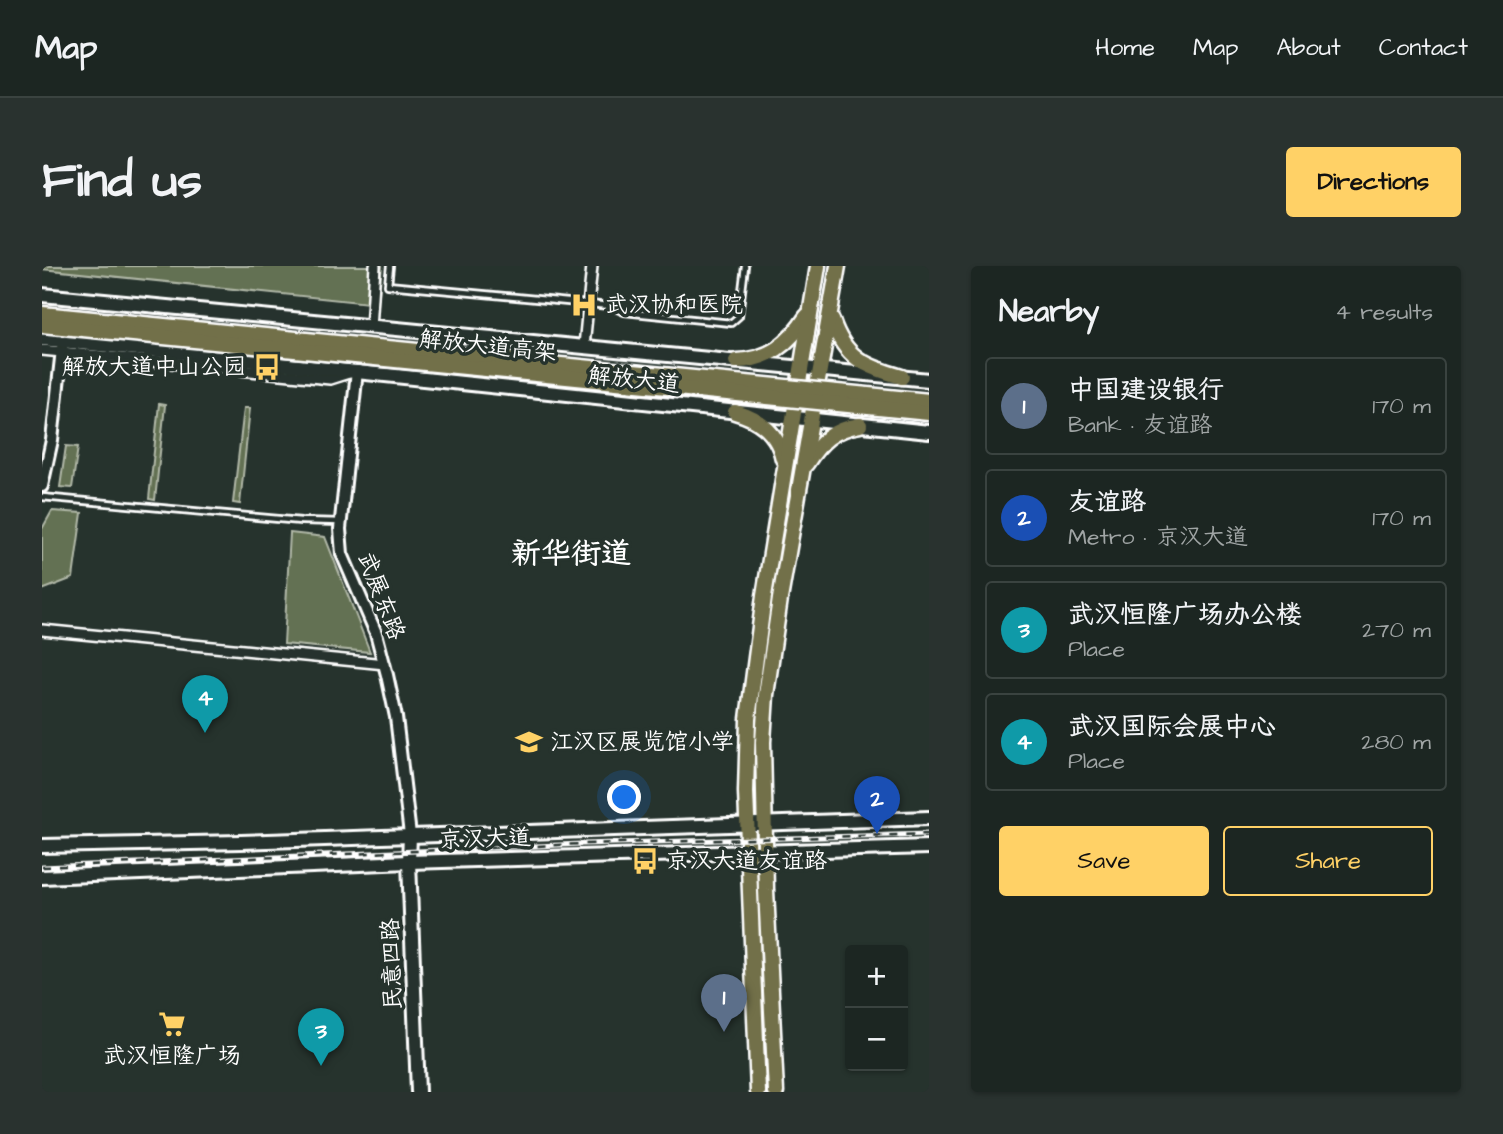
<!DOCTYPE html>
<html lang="en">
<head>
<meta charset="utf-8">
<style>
  body { margin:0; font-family:"Architects Daughter","LXGW WenKai TC",sans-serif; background:#29322f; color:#f1f3f6 }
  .controls { position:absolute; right:21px; bottom:21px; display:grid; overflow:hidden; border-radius:7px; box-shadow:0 2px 5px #0004 }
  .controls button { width:63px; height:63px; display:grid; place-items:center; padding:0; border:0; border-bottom:2px solid #3a4340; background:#1c2622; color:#f1f3f6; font:35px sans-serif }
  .you { position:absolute; left:583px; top:532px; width:24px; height:24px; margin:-18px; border:5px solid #fff; border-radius:50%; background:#1a73e8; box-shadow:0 0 0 10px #1a73e833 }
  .badge { display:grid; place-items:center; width:46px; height:46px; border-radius:50%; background:#ffd166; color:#fff; font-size:23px; font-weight:700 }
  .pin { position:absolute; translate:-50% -58px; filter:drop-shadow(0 2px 4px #0008) }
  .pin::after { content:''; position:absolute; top:37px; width:24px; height:21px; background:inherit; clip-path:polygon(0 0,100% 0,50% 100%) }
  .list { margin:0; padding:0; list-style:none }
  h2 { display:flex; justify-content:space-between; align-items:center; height:91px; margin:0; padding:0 28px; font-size:30px }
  h2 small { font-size:23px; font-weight:400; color:#a0a5a5 }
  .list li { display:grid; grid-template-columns:46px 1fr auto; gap:21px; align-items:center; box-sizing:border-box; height:98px; margin:0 14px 14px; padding:0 14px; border:2px solid #3a4340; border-radius:7px }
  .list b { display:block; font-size:26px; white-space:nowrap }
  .list p { margin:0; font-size:23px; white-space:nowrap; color:#a0a5a5 }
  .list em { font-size:23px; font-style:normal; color:#a0a5a5 }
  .actions { display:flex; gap:14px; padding:21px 28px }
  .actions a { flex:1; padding:16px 0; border:2px solid #ffd166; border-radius:7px; text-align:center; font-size:24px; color:#ffd166 }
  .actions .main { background:#ffd166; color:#111 }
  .map { position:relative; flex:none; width:887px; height:826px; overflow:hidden; border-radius:7px }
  header { display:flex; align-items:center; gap:42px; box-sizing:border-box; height:98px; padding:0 35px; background:#1c2622; border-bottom:2px solid #3a4340 }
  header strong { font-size:33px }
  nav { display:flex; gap:38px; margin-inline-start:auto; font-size:24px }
  .intro { display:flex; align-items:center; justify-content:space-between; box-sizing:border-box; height:168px; padding:0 42px }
  h1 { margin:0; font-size:49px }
  .button { padding:18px 32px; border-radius:7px; background:#ffd166; color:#111; font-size:24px; font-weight:700 }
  main { display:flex; gap:42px; padding:0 42px }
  aside { flex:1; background:#1c2622; border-radius:7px; box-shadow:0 2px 5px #0004 }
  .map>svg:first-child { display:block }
</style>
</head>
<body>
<header>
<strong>Map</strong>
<nav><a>Home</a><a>Map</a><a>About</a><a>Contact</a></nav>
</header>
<div class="intro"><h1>Find us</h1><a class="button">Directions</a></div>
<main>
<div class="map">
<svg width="887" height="826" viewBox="0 0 887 826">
  <rect width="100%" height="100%" fill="#26332d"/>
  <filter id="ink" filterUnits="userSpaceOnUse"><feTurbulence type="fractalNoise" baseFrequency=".0143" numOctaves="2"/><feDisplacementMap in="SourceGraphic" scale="14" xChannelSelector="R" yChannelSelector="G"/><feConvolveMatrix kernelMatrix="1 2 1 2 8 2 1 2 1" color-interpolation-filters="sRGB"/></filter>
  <g filter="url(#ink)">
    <!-- green -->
    <g fill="#637152" stroke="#b1b8a8" stroke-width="2">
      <polygon points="0,0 340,0 336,38 0,3"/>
      <polygon points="117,138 123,139 113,234 107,233"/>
      <polygon points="202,142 208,142 198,238 191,237"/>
      <polygon points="24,180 36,181 30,222 18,221"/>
      <polygon points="10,245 40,247 31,312 0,324 0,263"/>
      <polygon points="248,267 283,271 328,386 242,378"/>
    </g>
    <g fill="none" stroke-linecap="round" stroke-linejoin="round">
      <defs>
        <g id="service">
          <polyline points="348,0 346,19 568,40 582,46 689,57 697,50 703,0"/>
          <polyline points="0,231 259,255 299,256"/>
        </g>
        <g id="minor">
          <polyline points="329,62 333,0"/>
          <polyline points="542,80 550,0"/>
          <polyline points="0,84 288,113 307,107"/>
          <polyline points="0,364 343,398"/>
        </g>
        <g id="tertiary">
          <polyline points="315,105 298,263 300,288 334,367 345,409 354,451 368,569"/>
          <polyline points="0,220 10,174 21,74"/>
        </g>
        <g id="secondary">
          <polyline points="0,29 887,114"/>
          <polyline points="0,73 887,166"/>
          <polyline points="368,569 367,596 376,826"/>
          <polyline points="0,580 199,576 887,552"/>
          <polyline points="0,611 367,596 887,581"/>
        </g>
        <g id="primary">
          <path d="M790 54C803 93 823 100 860 111"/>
          <path d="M694 95C727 94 747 78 765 50"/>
          <path d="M693 146C718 153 736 167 741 193"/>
          <path d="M764 198C778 176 791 163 818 159"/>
          <polyline points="716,826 704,526 706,453 722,330 776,0"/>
          <polyline points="734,826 724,624 721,476 724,429 738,333 796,0"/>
        </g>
      </defs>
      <!-- service casing -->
      <use href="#service" stroke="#fff" stroke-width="10"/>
      <!-- minor casing -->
      <use href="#minor" stroke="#fff" stroke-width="14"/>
      <!-- tertiary casing -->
      <use href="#tertiary" stroke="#fff" stroke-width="16"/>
      <!-- secondary casing -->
      <use href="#secondary" stroke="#fff" stroke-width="18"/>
      <!-- primary casing -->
      <use href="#primary" stroke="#fff" stroke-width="19"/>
      <!-- service -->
      <use href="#service" stroke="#26332d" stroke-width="4.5"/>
      <!-- minor -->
      <use href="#minor" stroke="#26332d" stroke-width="9"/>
      <!-- tertiary -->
      <use href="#tertiary" stroke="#26332d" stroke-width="10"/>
      <!-- secondary -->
      <use href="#secondary" stroke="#26332d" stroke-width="12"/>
      <!-- primary -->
      <use href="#primary" stroke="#726f4a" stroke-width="14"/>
      <defs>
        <polyline id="rail" points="0,601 540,578 887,568"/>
      </defs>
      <!-- rail casing -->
      <use href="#rail" stroke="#fff" stroke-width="5"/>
      <!-- rail -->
      <use href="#rail" stroke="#26332d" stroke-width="2.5" stroke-dasharray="8" stroke-linecap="butt"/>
      <defs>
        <g id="primary-bridge">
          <polyline points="0,48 887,135"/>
          <polyline points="0,59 887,147"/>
        </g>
      </defs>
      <!-- primary-bridge casing -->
      <use href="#primary-bridge" stroke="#fff" stroke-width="19" stroke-linecap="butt"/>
      <!-- primary-bridge -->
      <use href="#primary-bridge" stroke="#726f4a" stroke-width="14"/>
    </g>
  </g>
  <!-- icons -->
  <defs>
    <symbol id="hospital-bare" viewBox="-9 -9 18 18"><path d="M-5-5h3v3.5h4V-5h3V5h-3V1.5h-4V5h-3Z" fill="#ffd166" stroke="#26332d" stroke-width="2.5" paint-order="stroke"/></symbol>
    <symbol id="bus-bare" viewBox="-9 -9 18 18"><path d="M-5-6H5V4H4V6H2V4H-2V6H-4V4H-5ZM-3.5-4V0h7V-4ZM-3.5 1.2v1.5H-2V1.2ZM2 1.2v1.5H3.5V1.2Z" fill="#ffd166" stroke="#26332d" stroke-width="2.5" paint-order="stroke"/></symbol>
    <symbol id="school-bare" viewBox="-9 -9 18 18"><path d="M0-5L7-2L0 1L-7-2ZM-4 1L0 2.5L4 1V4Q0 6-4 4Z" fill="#ffd166" stroke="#26332d" stroke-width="2.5" paint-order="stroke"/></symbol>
    <symbol id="supermarket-bare" viewBox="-9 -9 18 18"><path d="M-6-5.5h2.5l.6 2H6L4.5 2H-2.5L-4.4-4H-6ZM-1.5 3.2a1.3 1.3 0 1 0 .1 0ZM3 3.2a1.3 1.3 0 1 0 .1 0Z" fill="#ffd166" stroke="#26332d" stroke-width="2.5" paint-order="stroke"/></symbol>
  </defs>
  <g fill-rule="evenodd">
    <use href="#hospital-bare" x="523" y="20" width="38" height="38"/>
    <use href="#bus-bare" x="206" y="82" width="38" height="38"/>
    <use href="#school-bare" x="468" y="457" width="38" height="38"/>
    <use href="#bus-bare" x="584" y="576" width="38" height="38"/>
    <use href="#supermarket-bare" x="111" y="739" width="38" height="38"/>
  </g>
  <g text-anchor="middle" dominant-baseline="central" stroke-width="7" stroke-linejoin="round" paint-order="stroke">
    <!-- poi labels -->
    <g font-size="23" fill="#fff" stroke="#26332d" text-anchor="start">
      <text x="563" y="39">武汉协和医院</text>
      <text x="204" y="101" text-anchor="end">解放大道中山公园</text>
      <text x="508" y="476">江汉区展览馆小学</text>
      <text x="624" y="595">京汉大道友谊路</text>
      <text x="130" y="790" text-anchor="middle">武汉恒隆广场</text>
    </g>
    <!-- street labels -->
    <g font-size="23" fill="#fff" stroke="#26332d">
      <text transform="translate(446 80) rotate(6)">解放大道高架</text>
      <text transform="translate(592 114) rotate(6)">解放大道</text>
      <text transform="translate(339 330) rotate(69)">武展东路</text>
      <text transform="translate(443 573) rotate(-2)">京汉大道</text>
      <text transform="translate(350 698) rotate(-92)">民意四路</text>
    </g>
    <!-- district labels -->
    <g font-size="30" font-weight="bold" fill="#fff" stroke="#26332d">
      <text x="529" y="288">新华街道</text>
    </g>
  </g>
</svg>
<div class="controls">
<button>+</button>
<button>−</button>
</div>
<div class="you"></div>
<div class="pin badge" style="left:682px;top:766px;background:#5c6f8a">1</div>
<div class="pin badge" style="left:835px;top:568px;background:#1a4fb4">2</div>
<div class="pin badge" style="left:279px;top:800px;background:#0f9aa8">3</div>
<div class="pin badge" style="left:163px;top:467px;background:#0f9aa8">4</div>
</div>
<aside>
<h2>Nearby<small>4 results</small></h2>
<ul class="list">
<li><span class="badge" style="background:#5c6f8a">1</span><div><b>中国建设银行</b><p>Bank · 友谊路</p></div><em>170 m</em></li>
<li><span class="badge" style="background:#1a4fb4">2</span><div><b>友谊路</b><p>Metro · 京汉大道</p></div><em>170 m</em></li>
<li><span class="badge" style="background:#0f9aa8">3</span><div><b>武汉恒隆广场办公楼</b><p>Place</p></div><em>270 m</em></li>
<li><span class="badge" style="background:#0f9aa8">4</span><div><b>武汉国际会展中心</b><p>Place</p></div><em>280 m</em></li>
</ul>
<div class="actions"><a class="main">Save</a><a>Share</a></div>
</aside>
</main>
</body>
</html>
